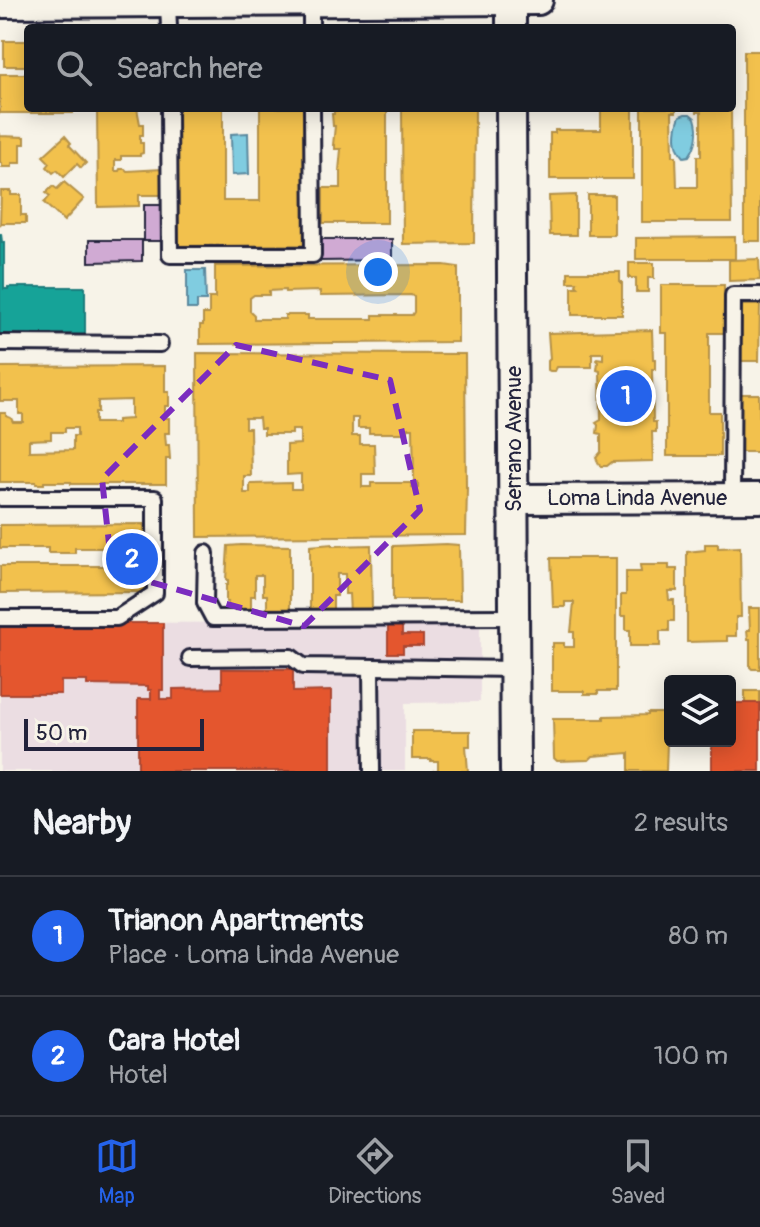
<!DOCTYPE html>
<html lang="en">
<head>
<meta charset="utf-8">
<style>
  body { margin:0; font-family:Pangolin,sans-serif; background:#20242c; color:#f1f3f6 }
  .controls { position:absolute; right:24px; bottom:24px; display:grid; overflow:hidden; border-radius:8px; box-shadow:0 4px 20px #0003 }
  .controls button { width:72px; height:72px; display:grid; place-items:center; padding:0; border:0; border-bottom:2px solid #363941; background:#171b24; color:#f1f3f6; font:40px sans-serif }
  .scale { position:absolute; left:24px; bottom:20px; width:180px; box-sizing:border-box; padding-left:8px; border:4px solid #22223b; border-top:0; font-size:22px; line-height:28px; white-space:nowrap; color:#22223b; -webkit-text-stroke:6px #f7f3e8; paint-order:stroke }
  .you { position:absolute; left:378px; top:272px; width:28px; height:28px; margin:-20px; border:6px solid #fff; border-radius:50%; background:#1a73e8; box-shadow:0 0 0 12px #1a73e833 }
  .badge { display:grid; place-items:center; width:52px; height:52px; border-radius:50%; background:#2563eb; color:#fff; font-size:26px; font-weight:700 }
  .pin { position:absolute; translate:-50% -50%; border:4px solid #fff; box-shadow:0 2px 8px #0006 }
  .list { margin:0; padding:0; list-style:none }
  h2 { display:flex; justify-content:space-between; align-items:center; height:104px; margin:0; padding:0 32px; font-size:34px }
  h2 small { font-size:26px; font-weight:400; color:#9ea1a6 }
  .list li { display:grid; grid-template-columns:52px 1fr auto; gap:24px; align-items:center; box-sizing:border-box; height:120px; padding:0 32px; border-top:2px solid #363941 }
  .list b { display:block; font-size:30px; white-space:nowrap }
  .list p { margin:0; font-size:26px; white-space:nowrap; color:#9ea1a6 }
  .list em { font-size:26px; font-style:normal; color:#9ea1a6 }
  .icon { flex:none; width:44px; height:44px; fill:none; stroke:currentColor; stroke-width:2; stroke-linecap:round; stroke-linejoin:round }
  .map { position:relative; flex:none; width:760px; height:771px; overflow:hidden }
  .search { position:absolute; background:#171b24; box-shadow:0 4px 20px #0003; left:24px; right:24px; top:24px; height:88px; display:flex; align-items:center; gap:20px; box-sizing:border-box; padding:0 28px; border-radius:8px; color:#9ea1a6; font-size:30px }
  .sheet { height:344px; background:#171b24 }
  nav { display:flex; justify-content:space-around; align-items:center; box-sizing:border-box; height:112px; border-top:2px solid #363941; background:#171b24; font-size:22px; color:#9ea1a6 }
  nav a { display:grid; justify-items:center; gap:4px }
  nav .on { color:#2563eb }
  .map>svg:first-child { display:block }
</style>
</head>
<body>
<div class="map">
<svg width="760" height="771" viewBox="0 0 760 771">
  <rect width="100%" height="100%" fill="#f7f3e8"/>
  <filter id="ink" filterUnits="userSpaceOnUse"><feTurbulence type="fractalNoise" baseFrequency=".0125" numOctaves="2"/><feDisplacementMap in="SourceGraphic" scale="16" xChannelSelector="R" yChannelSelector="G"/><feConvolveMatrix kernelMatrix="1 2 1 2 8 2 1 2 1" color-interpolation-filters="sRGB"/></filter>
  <g filter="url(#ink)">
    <!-- built -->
    <polygon fill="#ebdde2" points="480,622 480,702 405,703 405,771 0,771 0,623"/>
    <!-- water -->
    <g fill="#80cce0" stroke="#5a889e" stroke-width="2">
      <path d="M685 114H690L695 118C699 131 697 145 689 156L684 157C673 146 675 129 680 116Z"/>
      <polygon points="248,133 249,174 232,175 231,134"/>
      <polygon points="187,270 205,270 206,301 197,301 197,309 187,309"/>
    </g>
    <!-- homes -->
    <g fill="#f2c14e" stroke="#b49148" stroke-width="2" fill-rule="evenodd">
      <rect x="4" y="41" width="24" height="25"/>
      <rect x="744" y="51" width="16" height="190"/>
      <polygon points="0,74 28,74 28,108 73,108 73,113 0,113"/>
      <polygon points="97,108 137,108 140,124 143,124 143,135 140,135 140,143 143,143 143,153 140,154 140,156 121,156 121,160 115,160 115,171 119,171 120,169 125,169 127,171 162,169 162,195 139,195 139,206 98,207"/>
      <polygon points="174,108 223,108 223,201 260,201 260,108 308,108 309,245 175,246"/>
      <polygon points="341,108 387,108 387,223 323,223 323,188 341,188 341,171 339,171 341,149 335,149 335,145 333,145 335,126 333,126 332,114 334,114 334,111 341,110"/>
      <polygon points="402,108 475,108 474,243 403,244"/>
      <polygon points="601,108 633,108 633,179 550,179 550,133 555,133 555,130 601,130"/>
      <polygon points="642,108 676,108 676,112 672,112 673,156 676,156 677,187 697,187 697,156 701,156 701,112 697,112 696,108 731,108 732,222 642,222"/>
      <polygon points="0,133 0,136 25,137 25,144 21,144 21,163 12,163 12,167 2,167 2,163 0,163"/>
      <polygon points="65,136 71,143 69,145 86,163 81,168 77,164 64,177 57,170 53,173 47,167 50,163 43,156"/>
      <polygon points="64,182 84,199 64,221 44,203 50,196 46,193 53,186 57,189"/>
      <polygon points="1,191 11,191 11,195 21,195 21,215 26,215 26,223 1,223 0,225"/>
      <polygon points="576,195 576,235 550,235 549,196"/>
      <rect x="588" y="195" width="26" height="40"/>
      <polygon points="735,237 735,259 636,259 636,238"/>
      <polygon points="759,259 760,280 729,281 729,260"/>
      <polygon points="629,263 654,263 654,278 648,278 648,292 636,292 636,278 629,278"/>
      <path d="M444 265 458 267V342L200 344V325H203V314H209V298H215V266ZM285 290V292L320 291V296L411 295 414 297V312L412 315H373V319H308V315H285V319H254V315L250 311V298L254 295H269V291Z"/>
      <polygon points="568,272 620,272 620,282 622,282 622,315 572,315 572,287 578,287 576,285 577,282 568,282"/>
      <polygon points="661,285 724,285 724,333 709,333 709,412 720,412 720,456 667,456 667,333 661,333"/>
      <polygon points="738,305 760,305 759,361 738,361"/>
      <polygon points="652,330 653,359 655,359 655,369 652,369 653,422 656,422 656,432 652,432 653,461 612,462 607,466 600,466 596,458 601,452 601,434 597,433 598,425 596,423 601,420 600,371 597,370 598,362 596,360 597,358 603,359 603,353 592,353 592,367 557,367 555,371 550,371 548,370 548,361 550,359 548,333"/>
      <path d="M197 353 465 354 466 487H467L466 535 198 537ZM245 418H259L260 428H264V434H292V430H300V444L287 445V475L301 474V489H291V483L250 484V493H244V476H251L250 428H245ZM352 418H358V428H369V433H408V428H413L414 482H418V488H412L411 483H371V487H362V474H375L374 444H360V436H352Z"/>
      <path d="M165 366V392H169V406H165V418H169V433H165L166 445H169L170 459H166V484H71V482H44V484H36V482H0V413H6V416L11 418 13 422H23V414H19V401H0V367ZM131 400V419L117 420V423H95V412H98V401ZM65 428H77V436H73V450L29 451V440L51 439V432H65Z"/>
      <polygon points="738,394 759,394 760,452 737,452"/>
      <polygon points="144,524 144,592 0,593 0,566 121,566 121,548 75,548 75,553 48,553 48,548 0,548 0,525"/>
      <polygon points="332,544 332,546 371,545 372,613 350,613 349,594 345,594 345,574 337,574 337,596 333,596 333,612 310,613 310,546"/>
      <polygon points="446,544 459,545 460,600 393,600 393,546"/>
      <polygon points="705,544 718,544 718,548 740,547 741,617 736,617 736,636 727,636 727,641 687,642 687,552 705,550"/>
      <polygon points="241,545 290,546 290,614 267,614 267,595 263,595 263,575 255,575 255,596 251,596 251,614 228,614 228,610 226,610 228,602 226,602 226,585 228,585 228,580 226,580 228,546"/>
      <polygon points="551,558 616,558 616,691 598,691 598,694 584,694 584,691 552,691 552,647 553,647 553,643 564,643 564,647 574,647 574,632 571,632 574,602 565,602 565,607 553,607"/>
      <polygon points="640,565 669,565 669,569 677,569 677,591 668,591 669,600 674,600 674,621 669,621 669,631 660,631 660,646 630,646 630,630 626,630 626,616 621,616 621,595 626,595 626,572 641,572"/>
      <polygon points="749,608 760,608 760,669 752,669 750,667 750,639 748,639 747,630 750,630"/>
      <rect x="745" y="691" width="15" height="12"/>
      <polygon points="648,713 668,713 666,771 629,771 629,753 593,756 589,760 557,761 554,758 553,719 604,719 604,716 648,715"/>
      <polygon points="412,731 470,731 470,746 466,746 468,771 432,771 438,770 438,761 431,761 431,759 412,759"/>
    </g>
    <!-- shops -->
    <g fill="#e4572e" stroke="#aa4732" stroke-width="2">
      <polygon points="0,623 163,623 163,690 160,690 160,699 173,699 173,689 222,688 222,669 293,669 293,692 331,691 331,771 138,771 138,699 151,699 151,690 148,690 148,686 87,685 87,681 61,681 61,694 0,694"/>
      <polygon points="388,624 402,624 402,635 423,635 423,646 403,646 403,653 388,653"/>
      <polygon points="730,703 760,703 760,771 712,771 712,741 730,741"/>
    </g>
    <!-- public -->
    <polygon fill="#17a398" stroke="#1a7c7c" stroke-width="2" points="0,234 1,234 2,242 4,242 4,289 8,289 8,287 85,287 85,336 0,336"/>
    <!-- building -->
    <g fill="#d0aad3" stroke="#22223b" stroke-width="2">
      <polygon points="144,205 164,205 165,241 144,241"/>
      <polygon points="320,239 392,239 392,260 320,261"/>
      <polygon points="89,240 142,240 142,261 89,262"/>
    </g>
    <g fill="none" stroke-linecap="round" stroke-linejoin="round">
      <defs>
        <g id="service">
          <polyline points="311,2 311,28"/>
          <polyline points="168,3 169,28"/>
          <polyline points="169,108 170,255 313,255 312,108"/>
          <polyline points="0,343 160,344"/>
          <polyline points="0,498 155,498 155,593 117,618 0,618"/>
          <polyline points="732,498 733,295 760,295"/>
          <polyline points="206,553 205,603 213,618 515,617"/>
          <polyline points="190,658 291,657 303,666 515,669"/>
          <polyline points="371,667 372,771"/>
        </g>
        <g id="minor">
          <polyline points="511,0 511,28"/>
          <polyline points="0,3 538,0"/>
          <polyline points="511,108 515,771"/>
          <polyline points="515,499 760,498"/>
        </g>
      </defs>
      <!-- service casing -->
      <use href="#service" stroke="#22223b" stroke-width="20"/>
      <!-- minor casing -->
      <use href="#minor" stroke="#22223b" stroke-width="34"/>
      <!-- service -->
      <use href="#service" stroke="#f7f3e8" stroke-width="14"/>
      <!-- minor -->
      <use href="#minor" stroke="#f7f3e8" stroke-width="28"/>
    </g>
  </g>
  <!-- marked area -->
  <path fill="none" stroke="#7b2cbf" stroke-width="6" stroke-dasharray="16 10" stroke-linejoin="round" d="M236 345 390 380 420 510 304 626 112 571 102 479Z"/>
  <g text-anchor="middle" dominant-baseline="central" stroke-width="8" stroke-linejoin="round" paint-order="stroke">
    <!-- street labels -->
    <g font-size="22" fill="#22223b" stroke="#f7f3e8">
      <text transform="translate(514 439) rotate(-90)">Serrano Avenue</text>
      <text x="637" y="498">Loma Linda Avenue</text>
    </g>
  </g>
</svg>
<div class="controls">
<button><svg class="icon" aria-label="layers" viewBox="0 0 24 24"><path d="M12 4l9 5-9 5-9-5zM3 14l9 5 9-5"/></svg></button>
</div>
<div class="scale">50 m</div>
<div class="you"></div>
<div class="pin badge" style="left:626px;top:396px">1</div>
<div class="pin badge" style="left:132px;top:559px">2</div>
<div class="search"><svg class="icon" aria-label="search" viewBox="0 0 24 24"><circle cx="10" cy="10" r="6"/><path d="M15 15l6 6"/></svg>Search here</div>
</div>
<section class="sheet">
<h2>Nearby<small>2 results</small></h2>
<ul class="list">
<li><span class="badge">1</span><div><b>Trianon Apartments</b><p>Place · Loma Linda Avenue</p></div><em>80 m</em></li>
<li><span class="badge">2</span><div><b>Cara Hotel</b><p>Hotel</p></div><em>100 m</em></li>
</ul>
</section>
<nav>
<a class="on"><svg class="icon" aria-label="map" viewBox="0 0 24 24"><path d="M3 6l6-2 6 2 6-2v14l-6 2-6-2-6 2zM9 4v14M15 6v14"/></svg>Map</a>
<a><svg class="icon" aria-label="directions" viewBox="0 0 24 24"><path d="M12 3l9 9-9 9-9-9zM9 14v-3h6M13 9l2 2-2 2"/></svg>Directions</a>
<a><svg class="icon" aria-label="saved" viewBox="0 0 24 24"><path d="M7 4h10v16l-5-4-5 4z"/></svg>Saved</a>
</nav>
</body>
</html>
